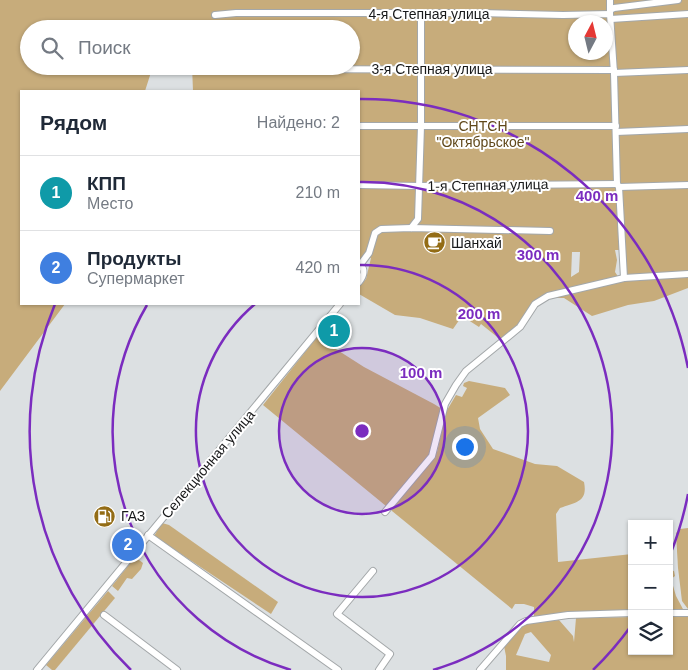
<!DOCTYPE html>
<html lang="ru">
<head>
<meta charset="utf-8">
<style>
  body { margin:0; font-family:Helvetica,sans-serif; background:#f6f6f7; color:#1f2937 }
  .controls { position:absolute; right:15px; bottom:15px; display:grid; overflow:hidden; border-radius:0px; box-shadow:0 1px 4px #0004 }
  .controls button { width:45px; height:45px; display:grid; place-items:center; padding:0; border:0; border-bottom:1px solid #e0e1e3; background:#fff; color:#1f2937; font:25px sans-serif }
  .compass { position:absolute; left:568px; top:15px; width:45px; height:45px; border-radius:50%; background:#fff; box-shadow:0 1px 4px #0004; rotate:7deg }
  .you { position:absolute; left:464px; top:446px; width:18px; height:18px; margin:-12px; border:4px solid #fff; border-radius:50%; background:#1a73e8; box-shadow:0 0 0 8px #1a73e833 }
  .badge { display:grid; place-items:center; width:32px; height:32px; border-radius:50%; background:#936c15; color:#fff; font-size:16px; font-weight:700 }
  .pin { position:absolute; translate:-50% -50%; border:2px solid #fff; box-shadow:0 1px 5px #0006 }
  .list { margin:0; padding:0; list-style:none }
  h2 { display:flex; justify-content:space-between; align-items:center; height:65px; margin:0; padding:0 20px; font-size:21px }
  h2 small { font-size:16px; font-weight:400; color:#747a83 }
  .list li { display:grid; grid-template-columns:32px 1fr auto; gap:15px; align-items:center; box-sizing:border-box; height:75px; padding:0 20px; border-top:1px solid #e0e1e3 }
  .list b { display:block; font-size:19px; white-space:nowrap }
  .list p { margin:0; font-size:16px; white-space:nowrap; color:#747a83 }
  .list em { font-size:16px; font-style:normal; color:#747a83 }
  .icon { flex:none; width:28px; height:28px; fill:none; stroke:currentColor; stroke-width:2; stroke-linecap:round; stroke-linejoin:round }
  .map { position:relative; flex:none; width:688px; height:670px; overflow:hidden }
  .search { position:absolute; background:#fff; box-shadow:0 1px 4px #0004; left:20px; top:20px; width:340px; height:55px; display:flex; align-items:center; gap:12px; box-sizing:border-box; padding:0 18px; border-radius:28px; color:#747a83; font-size:19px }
  .panel { position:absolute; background:#fff; box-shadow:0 1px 4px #0004; left:20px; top:90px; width:340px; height:215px; border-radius:0px }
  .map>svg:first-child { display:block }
</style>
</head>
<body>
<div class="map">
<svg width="688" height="670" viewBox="0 0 688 670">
  <rect width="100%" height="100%" fill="#dce0e2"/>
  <!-- green -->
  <g fill="#c7ac7b" fill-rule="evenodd">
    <path d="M0 0H606L607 6V0H688V271L622 277 619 250H615L617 260 615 272 619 278 548 295 519 326 501 340 481 324 479 327 462 316 453 329 420 318 395 315 359 294V287L366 279 371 258 359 259V91H193L192 66H351V29H191V21L169 23 166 25 165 29H29V66H153L145 91H21V304H65L0 391ZM576 22H606V52H576ZM572 252H580L579 272 571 277Z"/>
    <polygon points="688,276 688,288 654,301 628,305 592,316 564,298 552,298 625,281"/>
    <polygon points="317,337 364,367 434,404 442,409 428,457 399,493 386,506 263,405"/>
    <path d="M469 381 505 388 510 395 478 418 480 429 493 449 535 464 557 466 584 482C588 502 576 502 560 508L556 514 558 562 632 554V611L540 617 534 616V607L524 604H515L512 609 392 511 391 509 437 452 446 412 456 395 462 397 467 388 463 386 464 383Z"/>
    <polygon points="162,523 169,525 278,602 271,614 154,536"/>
    <polygon points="688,528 688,609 682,601 678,568 676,533 680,529"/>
    <polygon points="135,557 143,563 141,569 132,579 127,578 118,591 112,586"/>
    <polygon points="669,570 674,571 675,576 671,579 676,596 684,611 669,611"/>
    <polygon points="108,591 115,598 55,670 52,670 46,665"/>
    <path d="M632 617V651H669V617H688V670H506V656L504 646 526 623 559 620 573 636 574 642 576 618ZM531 632 551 655 549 662 516 655 525 634Z"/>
  </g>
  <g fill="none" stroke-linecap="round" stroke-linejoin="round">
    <defs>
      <g id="minor">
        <polyline points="610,10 610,0"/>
        <polyline points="610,14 610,10 614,8 678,0"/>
        <polyline points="215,15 236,13 480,13 563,15 610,14 614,73 617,184 619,187 624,278"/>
        <polyline points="611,19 688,14"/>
        <polyline points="220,69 614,70"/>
        <polyline points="614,73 688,70"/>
        <polyline points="359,126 616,126"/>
        <polyline points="616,132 688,129"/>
        <polyline points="359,185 419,186 617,184"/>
        <polyline points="619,187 688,185"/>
        <polyline points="411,228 418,219 421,126 421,14"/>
        <path d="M359 264C366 269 364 276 359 282"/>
        <polyline points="360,265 369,253 375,233 381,229 411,228 550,231"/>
        <polyline points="385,512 432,456 445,404 456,385 466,371 520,327 535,304 548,296 624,278 688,274"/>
        <polyline points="148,535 338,670"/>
        <polyline points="373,571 337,614 390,654 379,670"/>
        <polyline points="669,613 688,613"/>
        <polyline points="104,615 177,670"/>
        <polyline points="37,670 340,304"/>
        <polyline points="480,670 520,624 526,621 568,615 632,613"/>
      </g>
    </defs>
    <!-- minor casing -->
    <use href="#minor" stroke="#a3a7a9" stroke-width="8"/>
    <!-- minor -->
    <use href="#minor" stroke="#fff" stroke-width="6"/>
  </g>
  <!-- distance rings -->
  <circle cx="362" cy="431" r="83" fill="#7b2cbf" fill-opacity=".12"/>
  <g fill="none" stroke="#7b2cbf" stroke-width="2.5">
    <circle cx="362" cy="431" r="83"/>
    <path d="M359 265A166 166 0 1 1 255 304"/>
    <path d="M291 670A249 249 0 0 1 147 305M360 182A249 249 0 0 1 433 670"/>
    <path d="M688 494A332 332 0 0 1 670 555M631 626A332 332 0 0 1 593 670M131 670A332 332 0 0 1 55 304M359 99A332 332 0 0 1 688 368"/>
  </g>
  <!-- icons -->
  <defs>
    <symbol id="cafe-disc" viewBox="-11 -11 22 22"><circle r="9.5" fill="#936c15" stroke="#fff"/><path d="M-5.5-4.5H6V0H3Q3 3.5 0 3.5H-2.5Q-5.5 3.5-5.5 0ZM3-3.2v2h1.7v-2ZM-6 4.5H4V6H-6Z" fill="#fff"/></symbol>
    <symbol id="fuel-disc" viewBox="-11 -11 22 22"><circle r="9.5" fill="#936c15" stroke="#fff"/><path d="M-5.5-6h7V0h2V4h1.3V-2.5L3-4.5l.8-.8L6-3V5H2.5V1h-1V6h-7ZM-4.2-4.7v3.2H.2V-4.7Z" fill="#fff"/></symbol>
  </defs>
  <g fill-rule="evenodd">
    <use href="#cafe-disc" x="422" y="230" width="25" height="25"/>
    <use href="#fuel-disc" x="92" y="504" width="25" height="25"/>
  </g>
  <g text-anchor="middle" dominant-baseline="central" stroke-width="4" stroke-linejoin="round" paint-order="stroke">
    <!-- street labels -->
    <g font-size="14" fill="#18191a" stroke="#fff">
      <text x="429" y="14">4-я Степная улица</text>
      <text x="432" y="69">3-я Степная улица</text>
      <text transform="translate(488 185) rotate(-1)">1-я Степная улица</text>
      <text transform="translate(208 464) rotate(-50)">Селекционная улица</text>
    </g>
    <!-- park labels -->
    <g font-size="14" fill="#60481a" stroke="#fff">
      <text x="483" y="126">СНТСН<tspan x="483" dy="16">"Октябрьское"</tspan></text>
    </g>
    <!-- poi labels -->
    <g font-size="14" fill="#18191a" stroke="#fff" text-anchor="start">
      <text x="451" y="243">Шанхай</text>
      <text x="121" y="516">ГАЗ</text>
    </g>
  </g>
  <circle cx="362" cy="431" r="8" fill="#7b2cbf" stroke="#fff" stroke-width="2.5"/>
  <g font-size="15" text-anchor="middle" font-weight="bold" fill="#7b2cbf" stroke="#fff" stroke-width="4" stroke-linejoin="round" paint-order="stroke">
    <text x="597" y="201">400 m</text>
    <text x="538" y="260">300 m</text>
    <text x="479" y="319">200 m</text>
    <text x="421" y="378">100 m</text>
  </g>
</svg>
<div class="controls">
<button>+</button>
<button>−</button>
<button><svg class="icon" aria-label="layers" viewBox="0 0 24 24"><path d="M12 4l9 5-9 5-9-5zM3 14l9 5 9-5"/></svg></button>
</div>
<svg class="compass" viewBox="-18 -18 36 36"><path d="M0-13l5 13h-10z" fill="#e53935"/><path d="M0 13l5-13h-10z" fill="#747a83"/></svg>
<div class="you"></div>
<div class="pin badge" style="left:334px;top:331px;background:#0f9aa8">1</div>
<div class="pin badge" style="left:128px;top:545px;background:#3f7fe0">2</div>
<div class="search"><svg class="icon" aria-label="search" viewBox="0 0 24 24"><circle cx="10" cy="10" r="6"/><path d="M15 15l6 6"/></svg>Поиск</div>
<section class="panel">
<h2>Рядом<small>Найдено: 2</small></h2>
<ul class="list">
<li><span class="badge" style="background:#0f9aa8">1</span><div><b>КПП</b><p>Место</p></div><em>210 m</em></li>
<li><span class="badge" style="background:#3f7fe0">2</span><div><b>Продукты</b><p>Супермаркет</p></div><em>420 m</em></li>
</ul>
</section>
</div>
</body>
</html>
